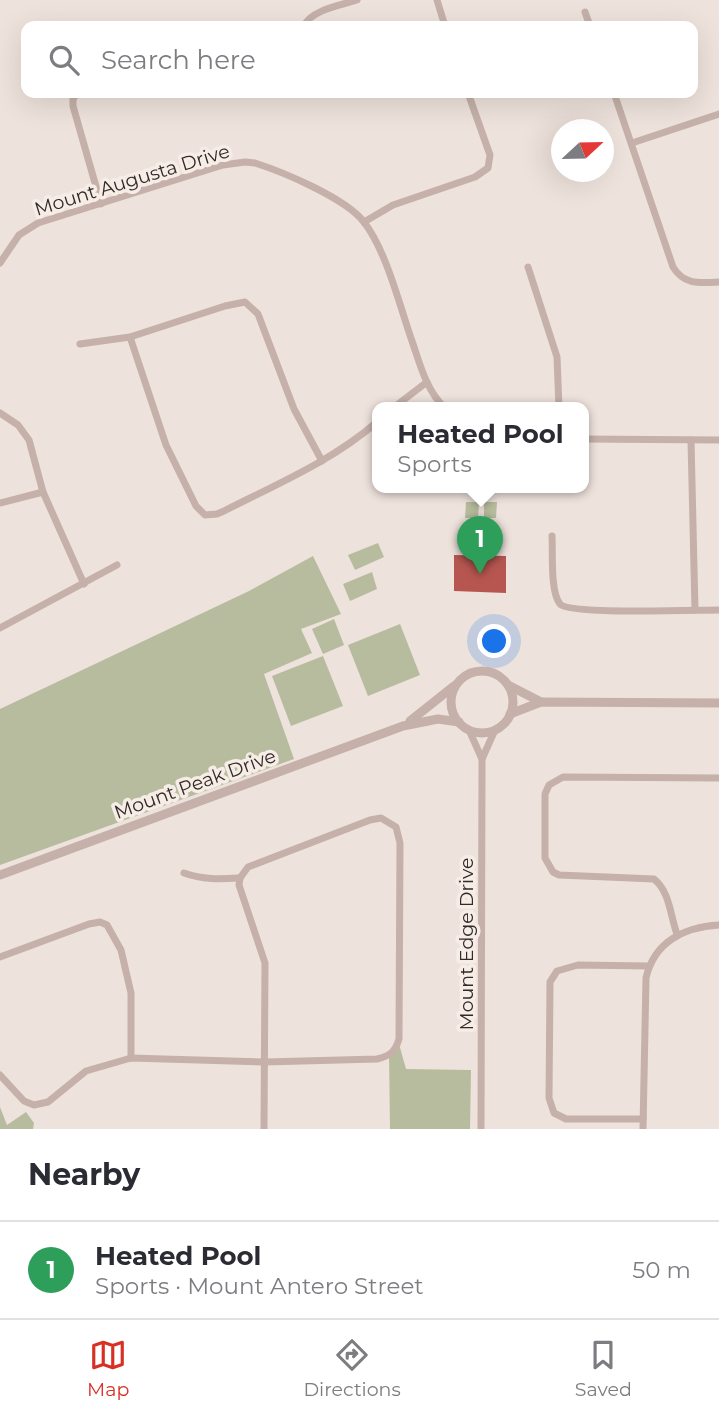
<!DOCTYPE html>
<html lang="en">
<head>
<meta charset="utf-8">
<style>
  body { margin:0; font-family:Montserrat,sans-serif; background:#f7f7f7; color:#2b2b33 }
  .compass { position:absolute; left:551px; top:119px; width:63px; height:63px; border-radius:50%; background:#fff; box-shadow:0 7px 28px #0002; rotate:68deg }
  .you { position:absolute; left:495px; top:642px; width:24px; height:24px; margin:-18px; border:5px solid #fff; border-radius:50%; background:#1a73e8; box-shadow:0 0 0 10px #1a73e833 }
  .badge { display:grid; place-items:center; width:46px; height:46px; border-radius:50%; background:#d93025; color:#fff; font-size:23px; font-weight:700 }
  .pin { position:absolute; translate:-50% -58px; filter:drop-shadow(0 2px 4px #0008) }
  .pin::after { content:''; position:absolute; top:37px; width:24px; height:21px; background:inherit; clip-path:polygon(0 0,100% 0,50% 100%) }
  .popup { position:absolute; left:372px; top:402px; width:217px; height:91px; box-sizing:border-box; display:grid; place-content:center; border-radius:14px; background:#fff; filter:drop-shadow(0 2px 5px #0005); font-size:23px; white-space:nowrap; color:#7c7c81 }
  .popup b { font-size:26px; color:#2b2b33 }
  .popup::after { content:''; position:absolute; left:50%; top:100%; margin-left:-14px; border:14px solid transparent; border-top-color:#fff }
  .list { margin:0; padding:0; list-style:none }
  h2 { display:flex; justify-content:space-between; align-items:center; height:91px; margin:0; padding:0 28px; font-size:30px }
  h2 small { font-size:23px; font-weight:400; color:#7c7c81 }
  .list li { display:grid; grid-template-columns:46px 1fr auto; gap:21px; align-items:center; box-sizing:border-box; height:98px; padding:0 28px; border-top:2px solid #e1e1e2 }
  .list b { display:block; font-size:26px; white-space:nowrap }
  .list p { margin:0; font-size:23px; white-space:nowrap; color:#7c7c81 }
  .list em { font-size:23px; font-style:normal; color:#7c7c81 }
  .icon { flex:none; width:38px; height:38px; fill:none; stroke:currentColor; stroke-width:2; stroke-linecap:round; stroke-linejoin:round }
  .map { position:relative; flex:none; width:719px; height:1129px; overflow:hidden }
  .search { position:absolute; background:#fff; box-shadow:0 7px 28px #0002; left:21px; right:21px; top:21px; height:77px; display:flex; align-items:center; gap:18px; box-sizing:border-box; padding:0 24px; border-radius:14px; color:#7c7c81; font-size:26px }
  .sheet { height:189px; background:#fff }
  nav { display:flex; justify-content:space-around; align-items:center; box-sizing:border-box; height:98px; border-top:2px solid #e1e1e2; background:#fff; font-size:19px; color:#7c7c81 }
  nav a { display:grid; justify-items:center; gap:4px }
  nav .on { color:#d93025 }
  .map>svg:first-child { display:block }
</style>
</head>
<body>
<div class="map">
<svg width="719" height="1129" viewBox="0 0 719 1129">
  <rect width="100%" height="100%" fill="#eee2dc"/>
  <!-- green -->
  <g fill="#b7bc9e">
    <polygon points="466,502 479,502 478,518 465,518"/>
    <polygon points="484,502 497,502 496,518 484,518"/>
    <polygon points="378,543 384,557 355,570 348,555"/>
    <polygon points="313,556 341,614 301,629 312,653 264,674 294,759 0,865 0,709 249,591"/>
    <polygon points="372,572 377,589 350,601 343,584"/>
    <polygon points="334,619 344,645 323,654 312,629"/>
    <polygon points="400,624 420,675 368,696 348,645"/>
    <polygon points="323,656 343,706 291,726 272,676"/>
    <polygon points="399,1044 406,1069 471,1070 470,1129 390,1129 389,1053"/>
    <polygon points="0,1107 7,1125 26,1112 34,1123 33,1129 0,1129"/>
  </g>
  <!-- building -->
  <polygon fill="#b75651" points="454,555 506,556 506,593 454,591"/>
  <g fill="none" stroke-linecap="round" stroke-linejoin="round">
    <!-- minor -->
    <g stroke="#c5b1a9" stroke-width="7">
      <polyline points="437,0 445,26"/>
      <polyline points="585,12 590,26"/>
      <path d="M304 26C311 10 341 5 357 0"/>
      <polyline points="77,93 73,99 73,106 101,204"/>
      <path d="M614 93 673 267C684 285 699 283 719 282"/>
      <polyline points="632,143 719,114"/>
      <polyline points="364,222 393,205 475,177 488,168 490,155 468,93"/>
      <path d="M0 263 19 235 38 223 223 165 245 162 255 163C283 172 345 198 363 221 386 249 400 307 412 341 420 364 426 390 445 408"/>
      <polyline points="528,267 557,357 559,408"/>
      <path d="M130 337 166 445 196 506 205 515 217 514 224 511C277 484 332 461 377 422"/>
      <polyline points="80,344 130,337 225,306 245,302 258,314 294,409 322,461"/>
      <polyline points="393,408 427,382"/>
      <polyline points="0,413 18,425 29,440 43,492 84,584"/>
      <polyline points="583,439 719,440"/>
      <polyline points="691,440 695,610"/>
      <polyline points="0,503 43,492"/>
      <path d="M552 536C553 552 550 592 560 604 569 615 696 610 719 610"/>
      <polyline points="0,628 117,565"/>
      <polyline points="469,730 482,759"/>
      <path d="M184 873C203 880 220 879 240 878"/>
      <polyline points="240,878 239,885 265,963 264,1129"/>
      <path d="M677 934C670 915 670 892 654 879L559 875 553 872 545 858V794L549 785 563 777 719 778"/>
      <polyline points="0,957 89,924 100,922 107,925 121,950 131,993 131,1058"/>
      <path d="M0 1075 24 1101 34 1105 48 1102 86 1071 131 1058 265 1062 377 1059C390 1056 395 1052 399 1039L400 843 396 827 381 818 370 820 248 867 240 878"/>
      <polyline points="643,1119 566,1119 554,1113 549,1098 550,982 557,971 578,965 649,966"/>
      <polyline points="481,1129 482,767 482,759 495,730"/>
      <path d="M643 1129 646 978C654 942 684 927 719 925"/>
    </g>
    <!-- tertiary -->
    <g stroke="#c5b1a9" stroke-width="9">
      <circle cx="482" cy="702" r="31"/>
      <polyline points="508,685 541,702"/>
      <polyline points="510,714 541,702 719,703"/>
      <polyline points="410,721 454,686"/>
      <polyline points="0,875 403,726 438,719 459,722"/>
    </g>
  </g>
  <g text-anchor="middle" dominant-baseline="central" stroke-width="7" stroke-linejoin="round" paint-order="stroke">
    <!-- street labels -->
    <g font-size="19" fill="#332928" stroke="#f7ede7">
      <text transform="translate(132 180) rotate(-17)">Mount Augusta Drive</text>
      <text transform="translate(195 784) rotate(-20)">Mount Peak Drive</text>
      <text transform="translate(466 944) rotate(-90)">Mount Edge Drive</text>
    </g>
  </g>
</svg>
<svg class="compass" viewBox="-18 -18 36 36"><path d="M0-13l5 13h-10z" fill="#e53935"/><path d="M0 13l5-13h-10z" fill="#7c7c81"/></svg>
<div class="you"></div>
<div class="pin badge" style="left:480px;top:574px;background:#2e9e5b">1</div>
<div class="popup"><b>Heated Pool</b>Sports</div>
<div class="search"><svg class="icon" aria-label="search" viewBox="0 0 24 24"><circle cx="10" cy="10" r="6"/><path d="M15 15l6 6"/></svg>Search here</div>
</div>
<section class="sheet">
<h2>Nearby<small></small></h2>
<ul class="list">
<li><span class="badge" style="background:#2e9e5b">1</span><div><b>Heated Pool</b><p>Sports · Mount Antero Street</p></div><em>50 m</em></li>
</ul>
</section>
<nav>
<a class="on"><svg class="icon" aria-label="map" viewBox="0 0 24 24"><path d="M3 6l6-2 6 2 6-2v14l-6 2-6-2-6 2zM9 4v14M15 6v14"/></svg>Map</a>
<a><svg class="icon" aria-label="directions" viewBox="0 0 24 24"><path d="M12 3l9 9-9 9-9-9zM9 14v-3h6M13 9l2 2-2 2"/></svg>Directions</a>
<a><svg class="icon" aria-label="saved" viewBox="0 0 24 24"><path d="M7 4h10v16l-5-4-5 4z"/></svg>Saved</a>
</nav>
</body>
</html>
